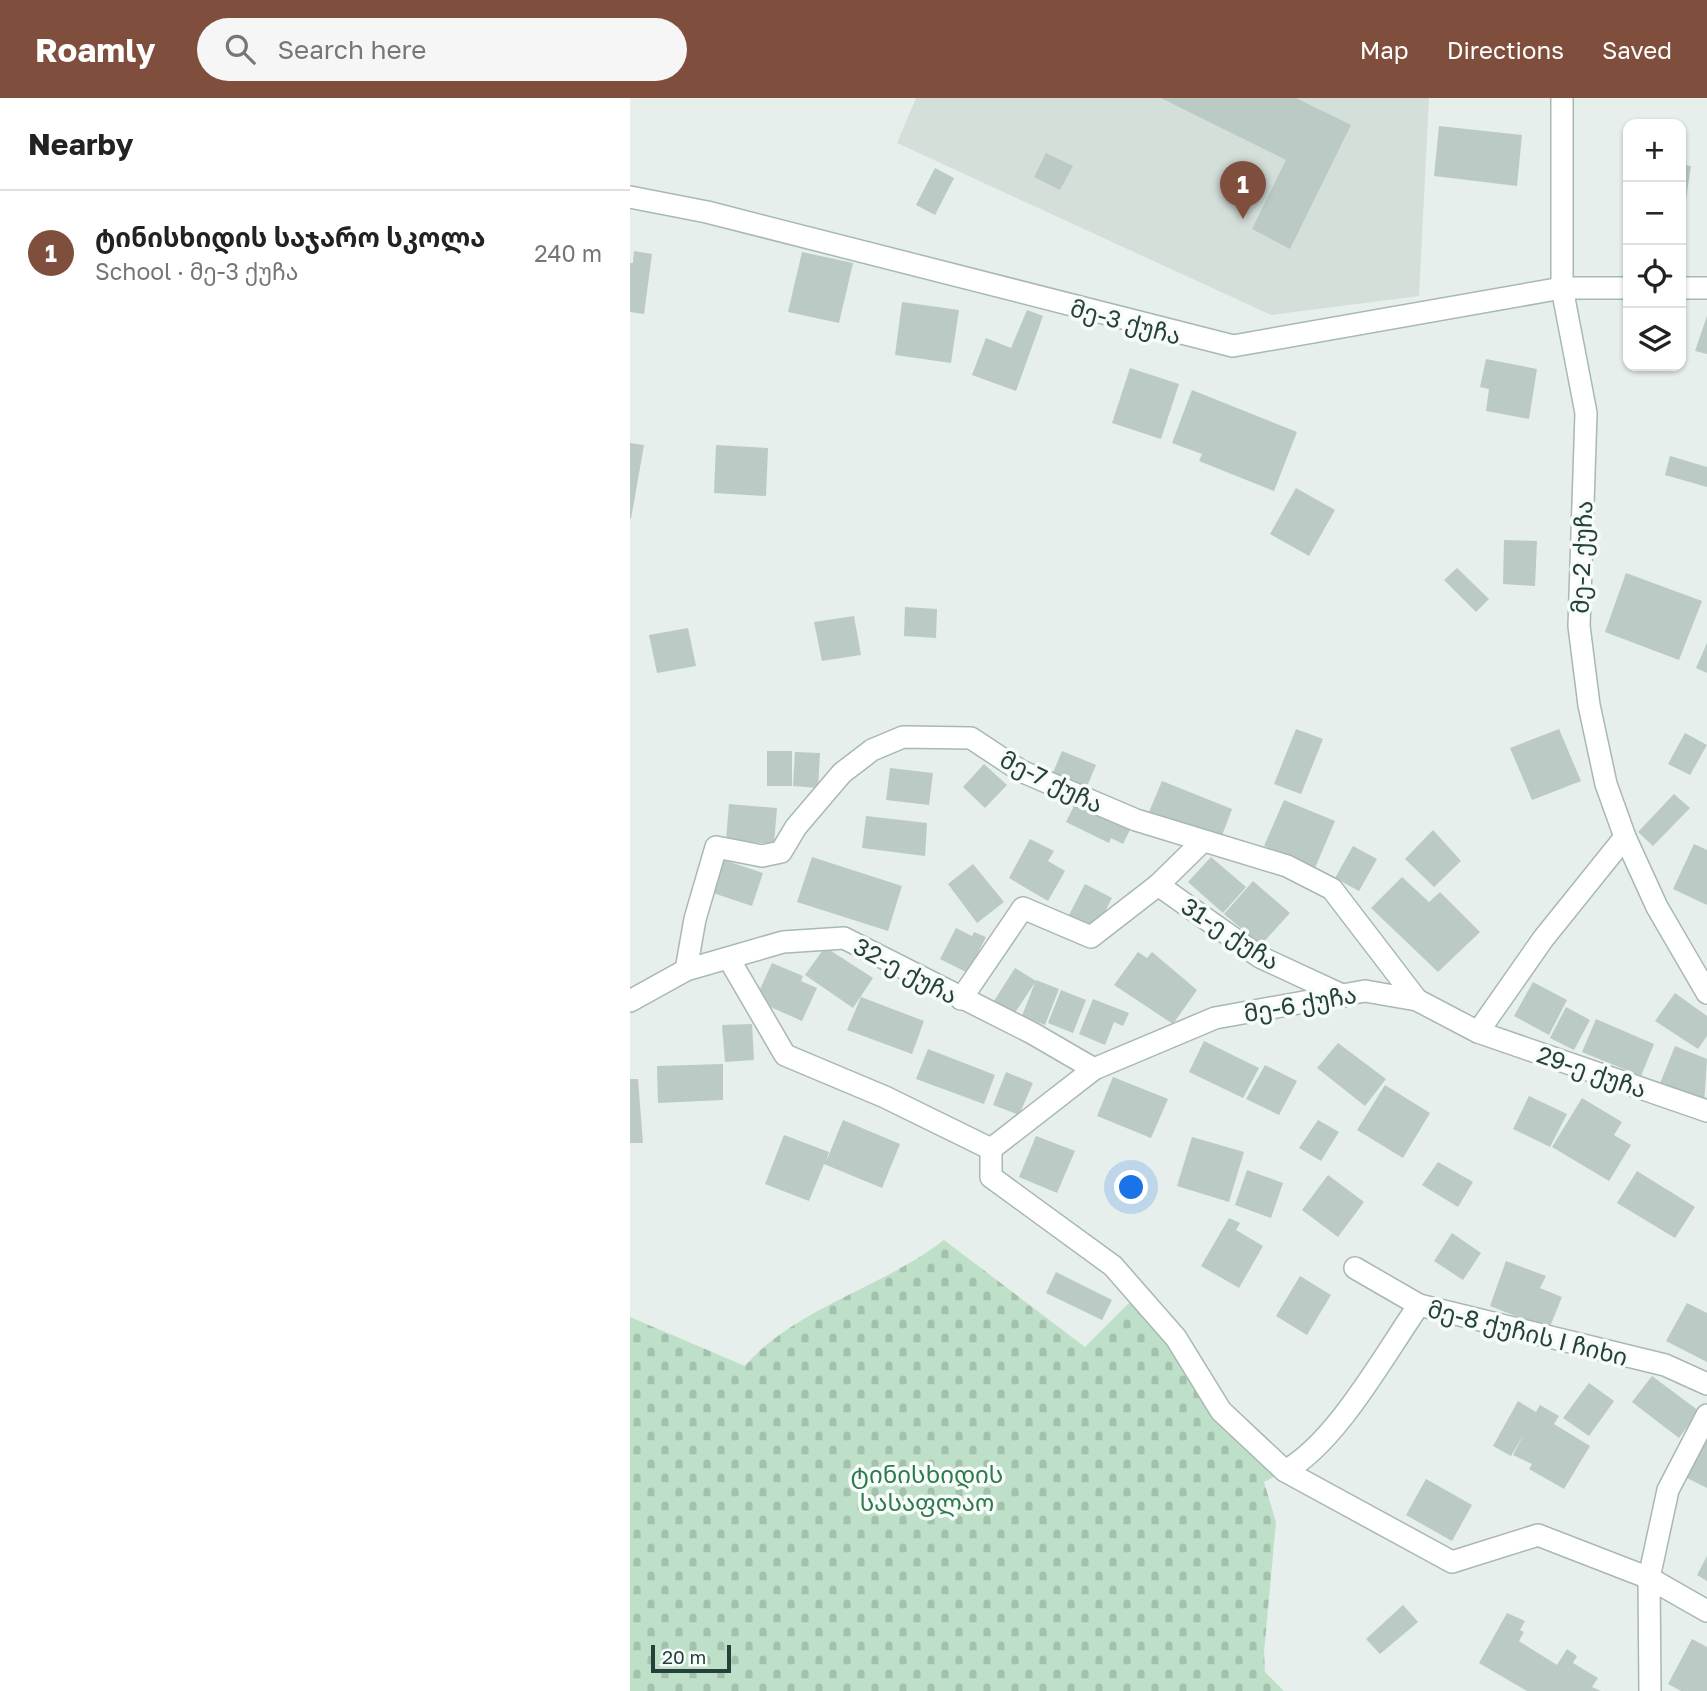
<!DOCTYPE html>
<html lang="en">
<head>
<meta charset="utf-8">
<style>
  body { margin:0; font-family:"Golos Text","Noto Sans Georgian",sans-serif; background:#f6f6f6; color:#222 }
  .controls { position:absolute; right:21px; top:21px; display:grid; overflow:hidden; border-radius:14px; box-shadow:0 2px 5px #0004 }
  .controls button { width:63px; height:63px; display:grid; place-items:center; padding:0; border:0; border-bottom:2px solid #e0e0e0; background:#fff; color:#222; font:35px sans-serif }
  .scale { position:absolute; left:21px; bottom:18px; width:80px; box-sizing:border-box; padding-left:7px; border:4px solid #24423a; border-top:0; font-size:19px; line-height:24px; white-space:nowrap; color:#24423a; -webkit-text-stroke:5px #f7fbf9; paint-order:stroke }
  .you { position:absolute; left:502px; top:1090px; width:24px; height:24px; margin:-18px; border:5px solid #fff; border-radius:50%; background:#1a73e8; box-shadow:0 0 0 10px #1a73e833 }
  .badge { display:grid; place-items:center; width:46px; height:46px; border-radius:50%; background:#804e3d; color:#fff; font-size:23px; font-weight:700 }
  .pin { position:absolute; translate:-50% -58px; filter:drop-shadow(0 2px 4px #0008) }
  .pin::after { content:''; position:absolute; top:37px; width:24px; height:21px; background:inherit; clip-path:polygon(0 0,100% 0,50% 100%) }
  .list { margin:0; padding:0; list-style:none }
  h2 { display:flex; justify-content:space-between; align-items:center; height:91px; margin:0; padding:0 28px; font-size:30px }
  h2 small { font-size:23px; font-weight:400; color:#767676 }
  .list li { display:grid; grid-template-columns:46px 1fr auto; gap:21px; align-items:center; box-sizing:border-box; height:126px; padding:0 28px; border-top:2px solid #e0e0e0 }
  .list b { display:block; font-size:26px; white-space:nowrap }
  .list p { margin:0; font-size:23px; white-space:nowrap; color:#767676 }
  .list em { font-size:23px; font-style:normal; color:#767676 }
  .icon { flex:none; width:38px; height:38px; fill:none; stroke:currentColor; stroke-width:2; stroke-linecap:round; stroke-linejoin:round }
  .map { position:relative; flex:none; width:1077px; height:1593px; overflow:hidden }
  header { display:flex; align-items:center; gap:42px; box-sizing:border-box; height:98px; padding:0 35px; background:#804e3d; color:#fff }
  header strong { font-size:33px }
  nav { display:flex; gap:38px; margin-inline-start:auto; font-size:24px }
  .search { width:490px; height:63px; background:#f6f6f6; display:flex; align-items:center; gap:18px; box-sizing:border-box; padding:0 24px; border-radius:38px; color:#767676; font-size:26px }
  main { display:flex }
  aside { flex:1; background:#fff }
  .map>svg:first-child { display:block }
</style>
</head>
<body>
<header>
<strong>Roamly</strong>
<div class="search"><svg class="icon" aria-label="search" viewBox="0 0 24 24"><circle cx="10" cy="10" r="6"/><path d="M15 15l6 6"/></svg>Search here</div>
<nav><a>Map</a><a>Directions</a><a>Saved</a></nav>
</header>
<main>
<aside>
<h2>Nearby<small></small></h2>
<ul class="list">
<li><span class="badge">1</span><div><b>ტინისხიდის საჯარო სკოლა</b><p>School · მე-3 ქუჩა</p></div><em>240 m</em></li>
</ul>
</aside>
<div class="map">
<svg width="1077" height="1593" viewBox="0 0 1077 1593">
  <defs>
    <pattern id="cemetery-stones" width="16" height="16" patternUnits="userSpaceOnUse" patternTransform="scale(1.75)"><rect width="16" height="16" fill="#bfe0c8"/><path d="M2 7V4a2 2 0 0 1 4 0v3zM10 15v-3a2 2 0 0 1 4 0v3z" fill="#a4c1ad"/></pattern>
  </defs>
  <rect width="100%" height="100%" fill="#e6efeb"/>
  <!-- built -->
  <polygon fill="#d4dfda" points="286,0 799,0 789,198 641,217 267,45"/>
  <!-- cemetery -->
  <path fill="url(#cemetery-stones)" d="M314 1142 455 1249 508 1196 591 1313 655 1373 634 1384 646 1424 634 1554 635 1574 654 1593H0V1219L115 1268C165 1210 254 1189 314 1142Z"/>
  <!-- building -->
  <g fill="#bbcac4">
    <polygon points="531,0 666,0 721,27 660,151 622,131 656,62"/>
    <polygon points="809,28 892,37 887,88 804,78"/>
    <polygon points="416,55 443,68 430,92 404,79"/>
    <polygon points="1051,66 1061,68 1054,114 1051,113"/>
    <polygon points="305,70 324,80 305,117 286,107"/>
    <polygon points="4,153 22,156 14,216 0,214 0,165 3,165"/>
    <polygon points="172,154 223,165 209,225 158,214"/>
    <polygon points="272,204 329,212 321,265 265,257"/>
    <polygon points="397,212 413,218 386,293 342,277 356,240 381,250"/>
    <polygon points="1077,218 1077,256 1065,253"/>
    <polygon points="856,261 907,271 899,321 856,313 859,291 850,289"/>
    <polygon points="500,270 549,286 531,341 482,325"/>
    <polygon points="562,292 667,334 644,393 569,363 572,356 542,345"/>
    <polygon points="0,345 14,347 1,421 0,420"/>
    <polygon points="86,347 138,350 136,398 84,395"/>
    <polygon points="1040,358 1077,369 1077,389 1035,377"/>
    <polygon points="666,390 705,412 679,458 640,436"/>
    <polygon points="874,442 907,443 905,488 873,486"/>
    <polygon points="827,470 859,501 846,514 814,482"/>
    <polygon points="996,475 1072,503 1049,562 975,534"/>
    <polygon points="275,509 307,511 306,540 274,538"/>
    <polygon points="224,518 231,557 192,563 184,524"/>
    <polygon points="58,530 66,568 27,575 19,537"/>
    <polygon points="1077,545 1077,575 1066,570"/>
    <polygon points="666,631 693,641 671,696 644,686"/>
    <polygon points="929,631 951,683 902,702 880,650"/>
    <polygon points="1055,635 1077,647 1060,677 1038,666"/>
    <rect x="137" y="653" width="25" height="35"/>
    <polygon points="432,653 466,667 456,691 422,677"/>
    <polygon points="165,654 190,655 188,690 163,688"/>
    <polygon points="354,666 377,687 355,710 333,689"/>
    <polygon points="260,670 303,675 299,707 256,702"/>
    <polygon points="532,683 602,711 590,743 519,714"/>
    <polygon points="1044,696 1060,710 1023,748 1008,734"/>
    <polygon points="654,702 705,723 685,770 634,748"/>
    <polygon points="446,704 501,730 493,746 481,740 479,745 436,724"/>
    <polygon points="99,706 147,710 144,746 96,742"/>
    <polygon points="236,718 297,725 295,758 232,750"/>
    <polygon points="803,732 831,763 804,789 775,761"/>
    <polygon points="400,741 424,753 418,763 435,773 418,803 379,780"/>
    <polygon points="1064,746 1077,752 1077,807 1043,791"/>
    <polygon points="723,748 747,761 729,793 705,780"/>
    <polygon points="182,759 272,788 258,833 167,804"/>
    <polygon points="581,759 616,789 593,815 558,784"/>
    <polygon points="94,762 133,775 122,808 83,795"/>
    <polygon points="343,766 374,804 347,825 318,786"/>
    <polygon points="772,779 799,804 810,794 850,834 808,874 741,810"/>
    <polygon points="623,783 660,815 631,847 594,816"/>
    <polygon points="455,786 482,800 465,833 438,819"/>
    <polygon points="326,830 342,838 344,834 356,839 338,875 310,861"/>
    <polygon points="195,849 243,880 223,910 175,877"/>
    <polygon points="508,854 517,860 522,854 567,892 543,926 484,887"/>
    <polygon points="142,865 173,878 171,883 187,890 172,923 125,902"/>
    <polygon points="385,870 406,883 384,916 364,903"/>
    <polygon points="406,882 429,891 415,927 392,918"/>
    <polygon points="903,884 937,902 919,937 884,918"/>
    <polygon points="431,892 456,902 443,935 418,925"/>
    <polygon points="1045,895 1077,918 1077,938 1068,951 1025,923"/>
    <polygon points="231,899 294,923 282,956 217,932"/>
    <polygon points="463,901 499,915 493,928 484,924 475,947 449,936"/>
    <polygon points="936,909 960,922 944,952 920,940"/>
    <polygon points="966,921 1024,946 1011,978 952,954"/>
    <polygon points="122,926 124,962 95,964 92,927"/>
    <polygon points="574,943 629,970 613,1000 559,974"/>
    <polygon points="708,945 756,981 735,1008 687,970"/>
    <polygon points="1045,948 1077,961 1074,1006 1029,988"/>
    <polygon points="298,951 365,977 354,1006 286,981"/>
    <polygon points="93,966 93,1002 28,1005 27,968"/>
    <polygon points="635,967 667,983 649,1017 616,1001"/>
    <polygon points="376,974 403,985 389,1017 363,1007"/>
    <polygon points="483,979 538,1001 521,1040 467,1018"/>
    <polygon points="0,981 8,981 13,1045 0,1045"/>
    <polygon points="755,987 800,1015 773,1060 727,1032"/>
    <polygon points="899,998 937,1016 920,1049 883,1031"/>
    <polygon points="952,1000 992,1024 984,1037 1001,1047 979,1083 922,1049"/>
    <polygon points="213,1022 270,1046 252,1090 194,1066 179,1103 135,1086 154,1037 199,1054 196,1064"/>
    <polygon points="688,1022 709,1034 691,1063 669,1050"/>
    <polygon points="406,1038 445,1053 427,1095 389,1079"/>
    <polygon points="562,1039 614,1054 599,1104 547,1088"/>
    <polygon points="808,1064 843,1084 828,1109 792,1087"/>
    <polygon points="617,1072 653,1085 641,1120 605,1107"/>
    <polygon points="1007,1073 1065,1109 1045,1140 987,1105"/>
    <polygon points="698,1077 734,1104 708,1139 672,1112"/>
    <polygon points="599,1120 610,1125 606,1132 633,1148 609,1190 571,1168"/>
    <polygon points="822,1135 851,1155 833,1182 804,1163"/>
    <polygon points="876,1163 916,1178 910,1190 932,1199 919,1231 860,1208"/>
    <polygon points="426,1174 482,1202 472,1222 416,1195"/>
    <polygon points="670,1178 701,1197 677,1237 646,1218"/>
    <polygon points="1057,1205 1077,1215 1077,1264 1036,1243"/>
    <polygon points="1022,1278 1069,1313 1049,1340 1002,1304"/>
    <polygon points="959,1285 984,1303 959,1338 933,1320"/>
    <polygon points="888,1303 906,1314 910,1307 929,1318 924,1326 960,1348 934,1391 899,1371 902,1366 883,1357 894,1336 881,1358 863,1348"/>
    <polygon points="1077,1339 1077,1390 1053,1378"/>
    <polygon points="796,1381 842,1407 822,1443 776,1417"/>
    <polygon points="1077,1458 1077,1483 1067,1477"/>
    <polygon points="773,1507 788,1524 750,1556 736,1541"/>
    <polygon points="877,1515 895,1523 890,1532 894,1534 889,1543 927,1567 937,1551 947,1558 943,1565 968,1580 962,1589 971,1593 897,1593 849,1565"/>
    <polygon points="1062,1541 1077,1549 1077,1593 1051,1593 1038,1586"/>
  </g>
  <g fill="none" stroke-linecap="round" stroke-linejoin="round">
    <defs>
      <g id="minor">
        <polyline points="932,0 932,190 956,315 949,528 959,607 976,686 995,739 1027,809 1077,895"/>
        <polyline points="0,99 77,114 603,248 932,190 998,190"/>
        <polyline points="1051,190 1077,190"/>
        <polyline points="528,787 630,859 714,898"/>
        <polyline points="99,861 155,957 255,999 361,1051 361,1079 483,1168 546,1240 591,1313 655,1373 822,1464 908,1437 1019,1480 1077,1513"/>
        <polyline points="56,872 65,821 86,749 132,758 151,754 166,729 212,675 242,652 273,639 341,640 391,673 506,722 657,768 702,791 787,902"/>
        <polyline points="331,901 393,810 461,839 528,787 573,743"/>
        <polyline points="0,903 56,872 153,844 214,840 402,935 464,971"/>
        <polyline points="848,934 913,841 995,739"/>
        <polyline points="361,1051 464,971 585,920 735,893 787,902 848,934 1077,1013"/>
        <polyline points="725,1170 789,1207 1035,1267 1077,1286"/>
        <path d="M655 1373C707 1344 754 1257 789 1207"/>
        <polyline points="1020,1593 1019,1480 1038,1392 1077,1317"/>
      </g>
    </defs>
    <!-- minor casing -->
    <use href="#minor" stroke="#a8b8b2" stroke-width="24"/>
    <!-- minor -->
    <use href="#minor" stroke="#fff" stroke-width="21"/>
  </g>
  <g text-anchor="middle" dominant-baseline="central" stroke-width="7" stroke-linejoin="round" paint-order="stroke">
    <!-- street labels -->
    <g font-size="24" fill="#24423a" stroke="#f7fbf9">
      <text transform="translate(496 223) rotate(15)">მე-3 ქუჩა</text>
      <text transform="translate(951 459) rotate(-88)">მე-2 ქუჩა</text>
      <text transform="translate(422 683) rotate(26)">მე-7 ქუჩა</text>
      <text transform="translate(601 835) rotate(33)">31-ე ქუჩა</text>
      <text transform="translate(276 872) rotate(28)">32-ე ქუჩა</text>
      <text transform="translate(670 905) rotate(-10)">მე-6 ქუჩა</text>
      <text transform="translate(962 973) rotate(19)">29-ე ქუჩა</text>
      <text transform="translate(898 1234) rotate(14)">მე-8 ქუჩის I ჩიხი</text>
    </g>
    <!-- park labels -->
    <g font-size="24" fill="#2d7a4b" stroke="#f7fbf9">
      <text x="297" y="1375">ტინისხიდის<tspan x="297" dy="28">სასაფლაო</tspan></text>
    </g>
  </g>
</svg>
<div class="controls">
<button>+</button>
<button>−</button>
<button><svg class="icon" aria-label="locate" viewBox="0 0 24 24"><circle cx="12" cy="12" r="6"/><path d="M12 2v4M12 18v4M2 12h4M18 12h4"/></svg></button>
<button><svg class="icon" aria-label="layers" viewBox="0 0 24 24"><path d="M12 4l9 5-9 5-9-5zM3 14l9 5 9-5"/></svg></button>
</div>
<div class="scale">20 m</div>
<div class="you"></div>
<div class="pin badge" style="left:613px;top:121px">1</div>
</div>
</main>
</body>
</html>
